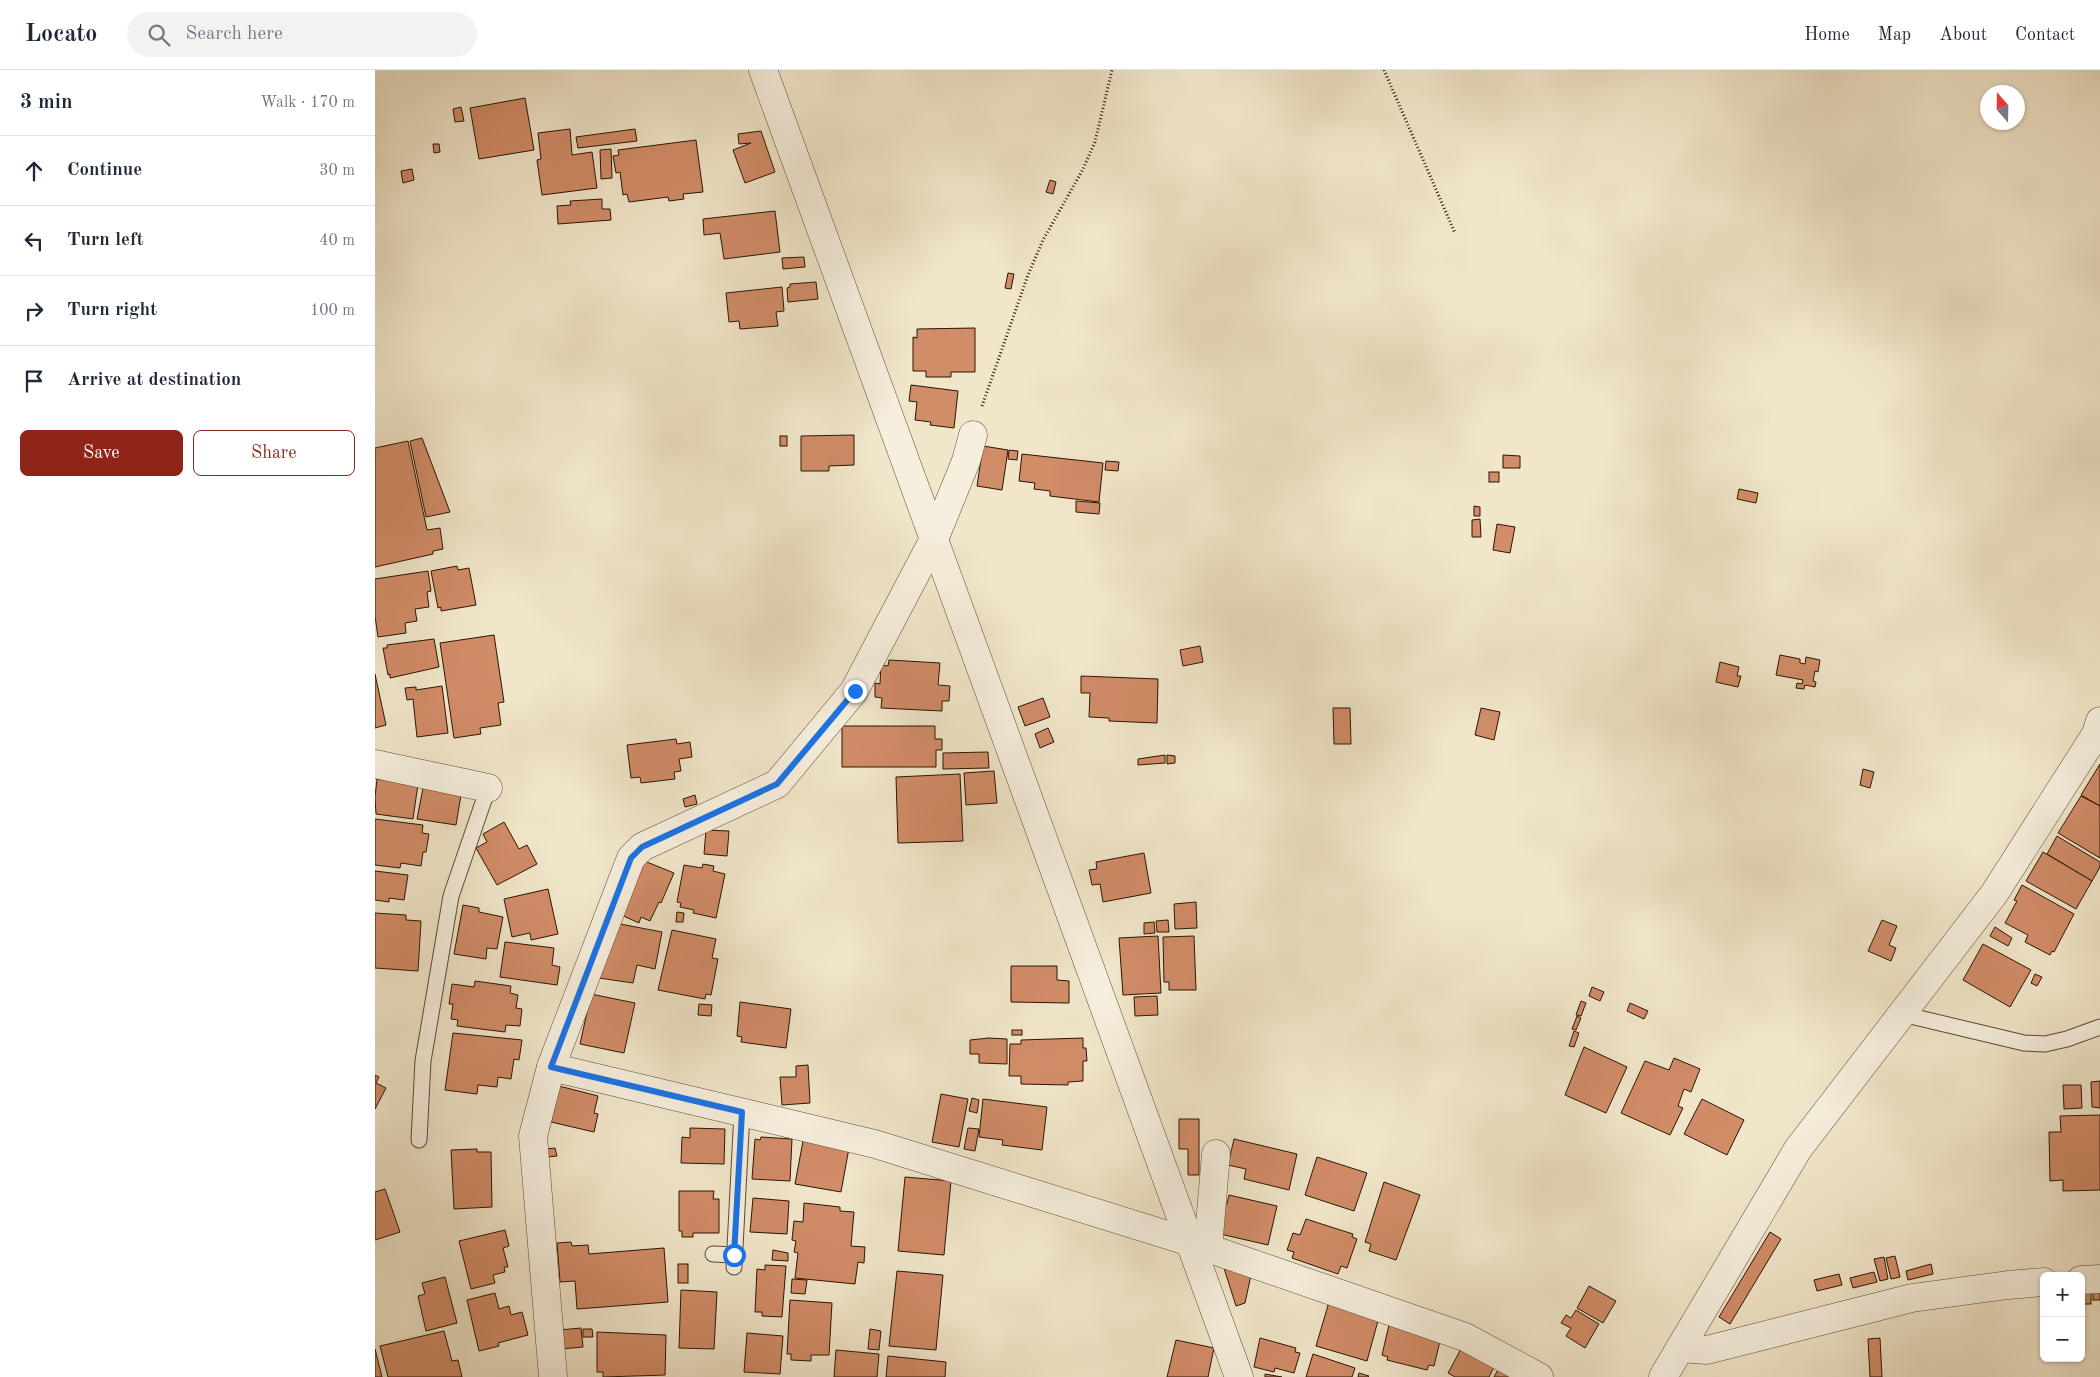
<!DOCTYPE html>
<html lang="en">
<head>
<meta charset="utf-8">
<style>
  body { margin:0; font-family:"Old Standard TT",serif; background:#f2f2f3; color:#1f2937 }
  .controls { position:absolute; right:15px; bottom:15px; display:grid; overflow:hidden; border-radius:8px; box-shadow:0 1px 4px #0004 }
  .controls button { width:45px; height:45px; display:grid; place-items:center; padding:0; border:0; border-bottom:1px solid #e0e1e3; background:#fff; color:#1f2937; font:25px sans-serif }
  .compass { position:absolute; left:1605px; top:15px; width:45px; height:45px; border-radius:50%; background:#fff; box-shadow:0 1px 4px #0004; rotate:340deg }
  .stop { position:absolute; width:15px; height:15px; margin:-11px; border:4px solid #1a73e8; border-radius:50%; background:#fff }
  .stop.end { background:#1a73e8; border-color:#fff; box-shadow:0 1px 5px #0008 }
  .list { margin:0; padding:0; list-style:none }
  h2 { display:flex; justify-content:space-between; align-items:center; height:65px; margin:0; padding:0 20px; font-size:21px }
  h2 small { font-size:16px; font-weight:400; color:#747a83 }
  .list li { display:grid; grid-template-columns:32px 1fr auto; gap:15px; align-items:center; box-sizing:border-box; height:70px; padding:0 20px; border-top:1px solid #e0e1e3 }
  .list b { display:block; font-size:19px; white-space:nowrap }
  .list em { font-size:16px; font-style:normal; color:#747a83 }
  .actions { display:flex; gap:10px; padding:15px 20px }
  .actions a { flex:1; padding:11px 0; border:1px solid #8f2418; border-radius:8px; text-align:center; font-size:18px; color:#8f2418 }
  .actions .main { background:#8f2418; color:#fff }
  .icon { flex:none; width:28px; height:28px; fill:none; stroke:currentColor; stroke-width:2; stroke-linecap:round; stroke-linejoin:round }
  .map { position:relative; flex:none; width:1725px; height:1307px; overflow:hidden }
  header { display:flex; align-items:center; gap:30px; box-sizing:border-box; height:70px; padding:0 25px; background:#fff; border-bottom:1px solid #e0e1e3 }
  header strong { font-size:24px }
  nav { display:flex; gap:28px; margin-inline-start:auto; font-size:18px }
  .search { width:350px; height:45px; background:#f2f2f3; display:flex; align-items:center; gap:12px; box-sizing:border-box; padding:0 18px; border-radius:28px; color:#747a83; font-size:19px }
  main { display:flex }
  aside { flex:1; background:#fff }
  .map>svg:first-child { display:block }
</style>
</head>
<body>
<header>
<strong>Locato</strong>
<div class="search"><svg class="icon" aria-label="search" viewBox="0 0 24 24"><circle cx="10" cy="10" r="6"/><path d="M15 15l6 6"/></svg>Search here</div>
<nav><a>Home</a><a>Map</a><a>About</a><a>Contact</a></nav>
</header>
<main>
<aside>
<h2>3 min<small>Walk · 170 m</small></h2>
<ul class="list">
<li><svg class="icon" aria-label="ahead" viewBox="0 0 24 24"><path d="M12 20V5M6 11l6-6 6 6"/></svg><div><b>Continue</b></div><em>30 m</em></li>
<li><svg class="icon" aria-label="left" viewBox="0 0 24 24"><path d="M17 20v-9H6M10 6l-5 5 5 5"/></svg><div><b>Turn left</b></div><em>40 m</em></li>
<li><svg class="icon" aria-label="right" viewBox="0 0 24 24"><path d="M7 20v-9h11M14 6l5 5-5 5"/></svg><div><b>Turn right</b></div><em>100 m</em></li>
<li><svg class="icon" aria-label="arrive" viewBox="0 0 24 24"><path d="M6 21V4h12l-3 4 3 4H6"/></svg><div><b>Arrive at destination</b></div></li>
</ul>
<div class="actions"><a class="main">Save</a><a>Share</a></div>
</aside>
<div class="map">
<svg width="1725" height="1307" viewBox="0 0 1725 1307">
  <rect width="100%" height="100%" fill="#f1e6ca"/>
  <filter id="stains"><feTurbulence type="fractalNoise" baseFrequency=".004" numOctaves="4"/><feColorMatrix values="0 0 0 0 .2 0 0 0 0 .09 0 0 0 0 .02 0 0 0 .5 -.17"/></filter>
  <radialGradient id="worn" r=".72"><stop offset=".6" stop-color="#630" stop-opacity="0"/><stop offset="1" stop-color="#630" stop-opacity=".3"/></radialGradient>
  <!-- building -->
  <g fill="#d18c68" stroke="#2a1502">
    <polygon points="150,28 159,80 104,89 95,38"/>
    <polygon points="86,37 89,51 80,52 78,39"/>
    <polygon points="195,59 197,85 217,82 222,118 167,125 162,90 166,89 163,63"/>
    <polygon points="260,59 262,71 203,78 201,67"/>
    <polygon points="386,61 400,102 370,113 358,80 376,73 364,74 363,64"/>
    <polygon points="321,70 328,122 308,124 309,129 294,131 293,127 254,132 252,124 248,125 245,102 241,103 238,86 244,85 243,80"/>
    <polygon points="58,74 64,74 65,82 59,83"/>
    <polygon points="236,79 237,108 226,109 225,80"/>
    <polygon points="37,99 39,110 28,113 26,101"/>
    <polygon points="675,110 681,112 678,124 671,122"/>
    <polygon points="227,129 227,139 235,139 236,150 183,154 182,136 196,135 195,131"/>
    <polygon points="400,141 405,182 349,189 345,163 329,165 328,149"/>
    <polygon points="429,187 430,197 408,199 407,188"/>
    <polygon points="633,203 639,204 636,219 630,218"/>
    <polygon points="441,212 443,229 413,232 412,218 415,217 415,214"/>
    <polygon points="407,217 409,241 401,242 403,256 365,259 364,251 354,252 351,223"/>
    <polygon points="600,258 600,302 576,302 576,307 551,307 551,301 538,301 538,267 542,268 542,259"/>
    <polygon points="536,315 583,321 579,358 555,355 556,352 540,350 542,332 534,331"/>
    <polygon points="479,365 479,395 454,396 454,401 426,401 426,366"/>
    <rect x="405" y="366" width="7" height="10"/>
    <polygon points="47,368 75,442 51,447 35,371"/>
    <polygon points="33,371 52,460 65,458 68,479 58,481 58,484 0,497 0,378"/>
    <polygon points="608,376 633,380 627,420 602,416"/>
    <polygon points="634,380 643,381 642,390 633,389"/>
    <polygon points="647,384 728,393 724,432 675,426 675,421 659,419 660,413 644,411"/>
    <polygon points="1128,385 1145,386 1145,398 1128,398"/>
    <polygon points="731,391 744,392 743,401 730,400"/>
    <rect x="1114" y="402" width="10" height="10"/>
    <polygon points="1364,419 1383,423 1381,433 1362,429"/>
    <polygon points="701,431 725,433 724,444 701,442"/>
    <polygon points="1099,436 1105,437 1105,446 1099,446"/>
    <polygon points="1105,449 1106,467 1097,467 1097,450"/>
    <polygon points="1122,454 1140,457 1135,483 1118,480"/>
    <polygon points="82,496 83,500 94,498 101,535 66,541 66,537 63,538 56,501"/>
    <polygon points="53,501 56,521 52,522 54,537 40,539 42,551 30,553 31,563 3,567 0,546 0,509"/>
    <polygon points="119,565 129,632 123,633 126,655 105,658 106,664 79,668 65,573"/>
    <polygon points="59,569 64,597 15,608 15,604 13,605 8,578 12,578 12,575"/>
    <polygon points="825,576 828,592 808,596 805,580"/>
    <polygon points="1405,585 1425,589 1425,593 1430,594 1431,587 1445,590 1443,602 1440,601 1438,611 1441,612 1440,617 1430,615 1429,619 1421,618 1422,613 1427,614 1428,610 1401,605"/>
    <polygon points="514,590 565,593 563,615 575,616 574,631 567,631 567,641 506,638 507,628 500,627 500,613 505,614 506,595 513,596"/>
    <polygon points="1345,592 1364,597 1362,606 1366,606 1363,617 1341,612"/>
    <polygon points="0,604 11,655 0,658"/>
    <polygon points="706,606 783,609 782,653 734,651 734,648 714,647 715,623 706,623"/>
    <polygon points="67,616 73,663 42,667 38,629 32,630 30,618 41,617 41,620"/>
    <polygon points="668,628 675,647 650,656 643,637"/>
    <polygon points="958,638 975,638 976,674 959,674"/>
    <polygon points="1106,638 1125,642 1119,670 1100,665"/>
    <polygon points="467,656 560,656 560,669 567,669 567,680 561,680 561,697 467,697"/>
    <polygon points="673,658 679,672 665,678 660,664"/>
    <polygon points="301,669 302,674 315,672 317,687 304,689 306,701 299,702 300,709 266,713 265,707 256,708 252,675"/>
    <polygon points="613,682 614,698 568,699 568,683"/>
    <polygon points="790,685 790,693 763,695 763,689"/>
    <polygon points="792,685 800,686 800,693 792,694"/>
    <polygon points="1725,694 1725,736 1706,725"/>
    <polygon points="1488,699 1499,702 1495,718 1485,715"/>
    <polygon points="619,701 622,733 591,735 589,703"/>
    <polygon points="585,704 588,771 523,773 521,707"/>
    <polygon points="2,709 43,714 38,749 1,744 0,727"/>
    <polygon points="48,718 86,725 81,755 42,749"/>
    <polygon points="320,725 322,734 310,737 308,729"/>
    <polygon points="1706,726 1725,736 1725,788 1683,763"/>
    <polygon points="0,749 48,755 47,763 54,764 51,782 48,782 46,796 26,793 25,798 0,795"/>
    <polygon points="129,752 144,779 152,775 162,794 122,815 101,778 112,772 108,764"/>
    <polygon points="331,760 354,761 352,786 329,784"/>
    <polygon points="1682,766 1725,792 1725,797 1717,811 1672,784"/>
    <polygon points="1668,782 1717,811 1701,839 1651,811"/>
    <polygon points="769,783 776,823 728,832 725,814 717,815 714,800 722,799 721,792"/>
    <polygon points="267,790 299,803 286,833 284,832 275,851 266,847 264,853 244,844"/>
    <polygon points="328,794 339,796 338,801 350,804 341,848 318,843 319,840 305,837 306,833 302,832 309,795 327,798"/>
    <polygon points="0,801 33,805 29,830 14,828 14,832 0,830"/>
    <polygon points="1647,815 1699,844 1679,882 1677,881 1675,885 1650,872 1653,865 1630,853 1642,831 1639,830"/>
    <polygon points="173,819 183,864 156,870 155,863 137,867 129,829"/>
    <polygon points="821,832 822,858 800,859 799,834"/>
    <polygon points="88,835 104,838 104,842 128,847 122,879 112,878 111,889 79,884"/>
    <polygon points="302,842 309,843 308,852 301,852"/>
    <polygon points="0,843 31,845 31,850 46,851 43,901 0,898"/>
    <polygon points="793,850 794,862 782,862 781,851"/>
    <polygon points="1507,850 1522,856 1514,875 1521,878 1516,891 1493,881"/>
    <polygon points="779,852 780,863 769,864 769,853"/>
    <polygon points="240,853 287,862 280,899 262,895 258,913 224,908"/>
    <polygon points="1620,857 1637,868 1633,876 1615,866"/>
    <polygon points="297,860 341,869 337,888 343,889 336,925 331,924 330,929 283,920"/>
    <polygon points="783,866 786,923 748,925 744,868"/>
    <polygon points="819,866 821,920 794,920 794,912 789,912 788,867"/>
    <polygon points="130,872 179,878 177,895 185,897 182,915 125,907"/>
    <polygon points="1608,874 1656,900 1635,937 1588,910"/>
    <polygon points="636,896 682,896 682,910 694,911 694,933 636,932"/>
    <polygon points="1660,904 1667,907 1662,916 1656,913"/>
    <polygon points="100,911 136,916 135,923 143,925 141,938 147,939 145,956 131,955 130,962 82,956 83,950 76,949 78,934 74,934 77,914 99,917"/>
    <polygon points="1217,917 1229,922 1225,931 1214,926"/>
    <polygon points="216,924 260,933 249,983 205,974"/>
    <polygon points="782,926 783,945 760,946 759,927"/>
    <polygon points="1206,931 1211,933 1206,946 1201,945"/>
    <polygon points="365,932 416,939 411,978 366,972 367,967 362,966"/>
    <polygon points="1255,933 1273,941 1269,949 1252,941"/>
    <polygon points="324,934 337,935 336,946 323,945"/>
    <polygon points="1202,946 1206,948 1201,960 1197,959"/>
    <rect x="637" y="960" width="10" height="5"/>
    <polygon points="1199,961 1204,963 1199,977 1194,976"/>
    <polygon points="78,963 147,970 144,990 139,989 136,1009 123,1007 122,1017 103,1015 102,1024 70,1020"/>
    <polygon points="614,968 632,969 632,994 604,993 604,984 595,984 595,970"/>
    <polygon points="708,968 708,978 711,978 712,991 708,991 708,1011 693,1012 693,1015 646,1014 646,1006 634,1006 635,974 646,974 646,970"/>
    <polygon points="1209,977 1252,997 1231,1043 1190,1025"/>
    <polygon points="1299,988 1325,999 1316,1022 1309,1019 1303,1036 1308,1038 1295,1065 1246,1043 1270,991 1294,1000"/>
    <polygon points="433,995 435,1033 407,1035 405,1007 421,1007 421,996"/>
    <polygon points="0,1005 4,1007 1,1013 11,1018 0,1039"/>
    <polygon points="1725,1011 1725,1038 1717,1037 1716,1012"/>
    <polygon points="1688,1015 1706,1015 1707,1038 1689,1039"/>
    <polygon points="184,1016 223,1026 219,1043 223,1044 219,1062 176,1052"/>
    <polygon points="566,1024 593,1029 584,1077 557,1072"/>
    <polygon points="597,1028 604,1030 602,1043 594,1041"/>
    <polygon points="608,1029 672,1037 667,1080 627,1075 628,1070 604,1067"/>
    <polygon points="1327,1029 1369,1050 1352,1085 1309,1064"/>
    <polygon points="1725,1045 1725,1120 1688,1121 1688,1110 1675,1111 1674,1062 1686,1062 1685,1046"/>
    <polygon points="804,1049 824,1049 824,1105 813,1105 813,1079 804,1079"/>
    <polygon points="315,1058 350,1059 349,1094 306,1093 307,1067 315,1068"/>
    <polygon points="593,1058 604,1059 600,1081 589,1079"/>
    <polygon points="386,1067 417,1069 415,1111 377,1109 380,1069 385,1070"/>
    <polygon points="859,1069 922,1084 914,1120 869,1109 871,1099 853,1095"/>
    <polygon points="428,1071 474,1078 466,1122 420,1114"/>
    <polygon points="180,1078 182,1086 172,1087 171,1079"/>
    <polygon points="102,1079 102,1082 116,1082 117,1137 79,1139 76,1080"/>
    <polygon points="942,1087 992,1103 979,1141 930,1125"/>
    <polygon points="530,1107 576,1111 569,1185 523,1181"/>
    <polygon points="1009,1112 1045,1125 1021,1190 994,1181 996,1174 990,1172"/>
    <polygon points="10,1119 25,1162 0,1170 0,1122"/>
    <polygon points="304,1121 339,1121 338,1129 344,1129 344,1163 318,1163 318,1167 307,1167 307,1161 304,1161"/>
    <polygon points="854,1125 902,1136 893,1175 841,1163 848,1133 852,1134"/>
    <polygon points="378,1128 414,1131 412,1164 375,1162"/>
    <polygon points="429,1133 465,1137 465,1141 479,1142 476,1176 490,1177 489,1193 483,1192 480,1214 420,1208 423,1183 419,1182 421,1171 417,1170 419,1151 428,1152"/>
    <polygon points="931,1149 978,1164 977,1167 982,1169 972,1198 966,1196 963,1204 917,1188 919,1182 912,1180 918,1163 925,1165"/>
    <polygon points="130,1160 134,1176 128,1178 133,1197 129,1197 130,1202 118,1205 120,1213 96,1219 84,1171"/>
    <polygon points="1395,1162 1406,1169 1355,1254 1344,1247"/>
    <polygon points="196,1172 197,1176 213,1175 214,1184 289,1178 293,1232 202,1239 200,1211 185,1212 182,1173"/>
    <polygon points="398,1180 413,1183 413,1191 397,1190"/>
    <polygon points="1520,1186 1525,1207 1516,1209 1511,1188"/>
    <polygon points="1509,1187 1513,1209 1505,1211 1499,1189"/>
    <rect x="303" y="1194" width="10" height="19"/>
    <polygon points="1556,1194 1558,1204 1533,1210 1531,1201"/>
    <polygon points="390,1195 411,1196 407,1247 387,1246 387,1242 380,1242 382,1199 390,1200"/>
    <polygon points="848,1195 876,1205 870,1233 861,1236"/>
    <polygon points="522,1201 568,1205 561,1280 514,1276"/>
    <polygon points="1499,1202 1502,1212 1478,1218 1475,1208"/>
    <polygon points="1464,1204 1467,1215 1442,1221 1439,1210"/>
    <polygon points="70,1207 82,1253 51,1261 43,1226 50,1224 47,1213"/>
    <polygon points="417,1209 432,1210 430,1224 416,1223"/>
    <polygon points="1214,1216 1241,1231 1228,1253 1202,1238"/>
    <polygon points="306,1220 342,1222 339,1279 304,1278"/>
    <rect x="1718" y="1221" width="7" height="9"/>
    <polygon points="120,1223 124,1239 134,1236 136,1245 147,1242 153,1265 123,1273 124,1276 104,1281 92,1230"/>
    <rect x="1706" y="1223" width="10" height="11"/>
    <polygon points="415,1230 457,1233 454,1285 436,1285 436,1291 416,1290 416,1284 412,1284"/>
    <polygon points="954,1232 1004,1247 992,1291 941,1276"/>
    <polygon points="1201,1240 1224,1254 1210,1278 1191,1266 1196,1258 1186,1253 1191,1245 1196,1248"/>
    <polygon points="1014,1255 1066,1267 1059,1296 1054,1295 1052,1300 1012,1290 1013,1287 1007,1285"/>
    <polygon points="206,1258 208,1277 186,1279 184,1260"/>
    <polygon points="208,1259 217,1259 218,1267 208,1267"/>
    <polygon points="495,1259 506,1261 504,1280 493,1279"/>
    <polygon points="69,1261 77,1291 83,1290 87,1307 13,1307 5,1276"/>
    <polygon points="222,1262 291,1265 290,1305 228,1307 228,1302 222,1302"/>
    <polygon points="372,1263 408,1266 405,1304 369,1302"/>
    <polygon points="885,1268 921,1278 920,1282 925,1283 919,1303 900,1298 899,1302 879,1297"/>
    <polygon points="1505,1268 1507,1307 1495,1307 1493,1269"/>
    <polygon points="801,1270 839,1278 833,1307 792,1307"/>
    <polygon points="1087,1277 1120,1295 1114,1307 1080,1307 1073,1303"/>
    <polygon points="0,1279 7,1307 0,1307"/>
    <polygon points="461,1280 504,1284 502,1307 459,1307"/>
    <polygon points="938,1284 980,1298 977,1307 931,1307"/>
    <polygon points="513,1286 571,1292 570,1307 511,1307"/>
    <polygon points="1124,1298 1141,1307 1119,1307"/>
    <polygon points="984,1303 994,1306 993,1307 983,1307"/>
    <polygon points="890,1304 907,1307 890,1307"/>
  </g>
  <g fill="none" stroke-linecap="round" stroke-linejoin="round">
    <defs>
      <g id="lane">
        <polyline points="1527,944 1649,973 1670,974 1692,969 1725,957"/>
        <polyline points="44,1070 48,991 76,826 113,718"/>
        <polyline points="338,1184 359,1185"/>
        <polyline points="359,1197 367,1042"/>
      </g>
      <g id="street">
        <polyline points="388,0 864,1307"/>
        <polyline points="0,694 113,718"/>
        <polyline points="176,997 500,1074 815,1172 1090,1267 1164,1307"/>
        <polyline points="833,1178 841,1084"/>
        <polyline points="1706,1210 1725,1209"/>
        <polyline points="1305,1278 1332,1280 1537,1228 1633,1215 1669,1212"/>
        <polyline points="178,1307 158,1066 176,997 256,788 267,777 402,714 479,621 560,467 591,391 598,365"/>
        <polyline points="1288,1307 1423,1079 1619,824 1721,664 1725,651"/>
      </g>
    </defs>
    <!-- lane casing -->
    <use href="#lane" stroke="#5c4934" stroke-width="17"/>
    <!-- street casing -->
    <use href="#street" stroke="#5c4934" stroke-width="29"/>
    <!-- path -->
    <g stroke="#2a1502" stroke-width="3" stroke-dasharray="1 2.5" stroke-linecap="butt">
      <polyline points="1009,0 1080,163"/>
      <polyline points="607,336 653,205 668,170 707,101 720,72 737,0"/>
    </g>
    <!-- lane -->
    <use href="#lane" stroke="#f6efdd" stroke-width="15"/>
    <!-- street -->
    <use href="#street" stroke="#f6efdd" stroke-width="28"/>
  </g>
  <g fill="none" stroke-linecap="round" stroke-linejoin="round">
    <!-- route -->
    <polyline stroke="#1a73e8" stroke-width="6" points="359,1185 367,1042 176,997 256,788 267,777 402,714 480,621"/>
  </g>
  <rect width="100%" height="100%" filter="url(#stains)"/>
  <rect width="100%" height="100%" fill="url(#worn)"/>
</svg>
<div class="controls">
<button>+</button>
<button>−</button>
</div>
<svg class="compass" viewBox="-18 -18 36 36"><path d="M0-13l5 13h-10z" fill="#e53935"/><path d="M0 13l5-13h-10z" fill="#747a83"/></svg>
<div class="stop" style="left:359px;top:1185px"></div>
<div class="stop end" style="left:480px;top:621px"></div>
</div>
</main>
</body>
</html>
